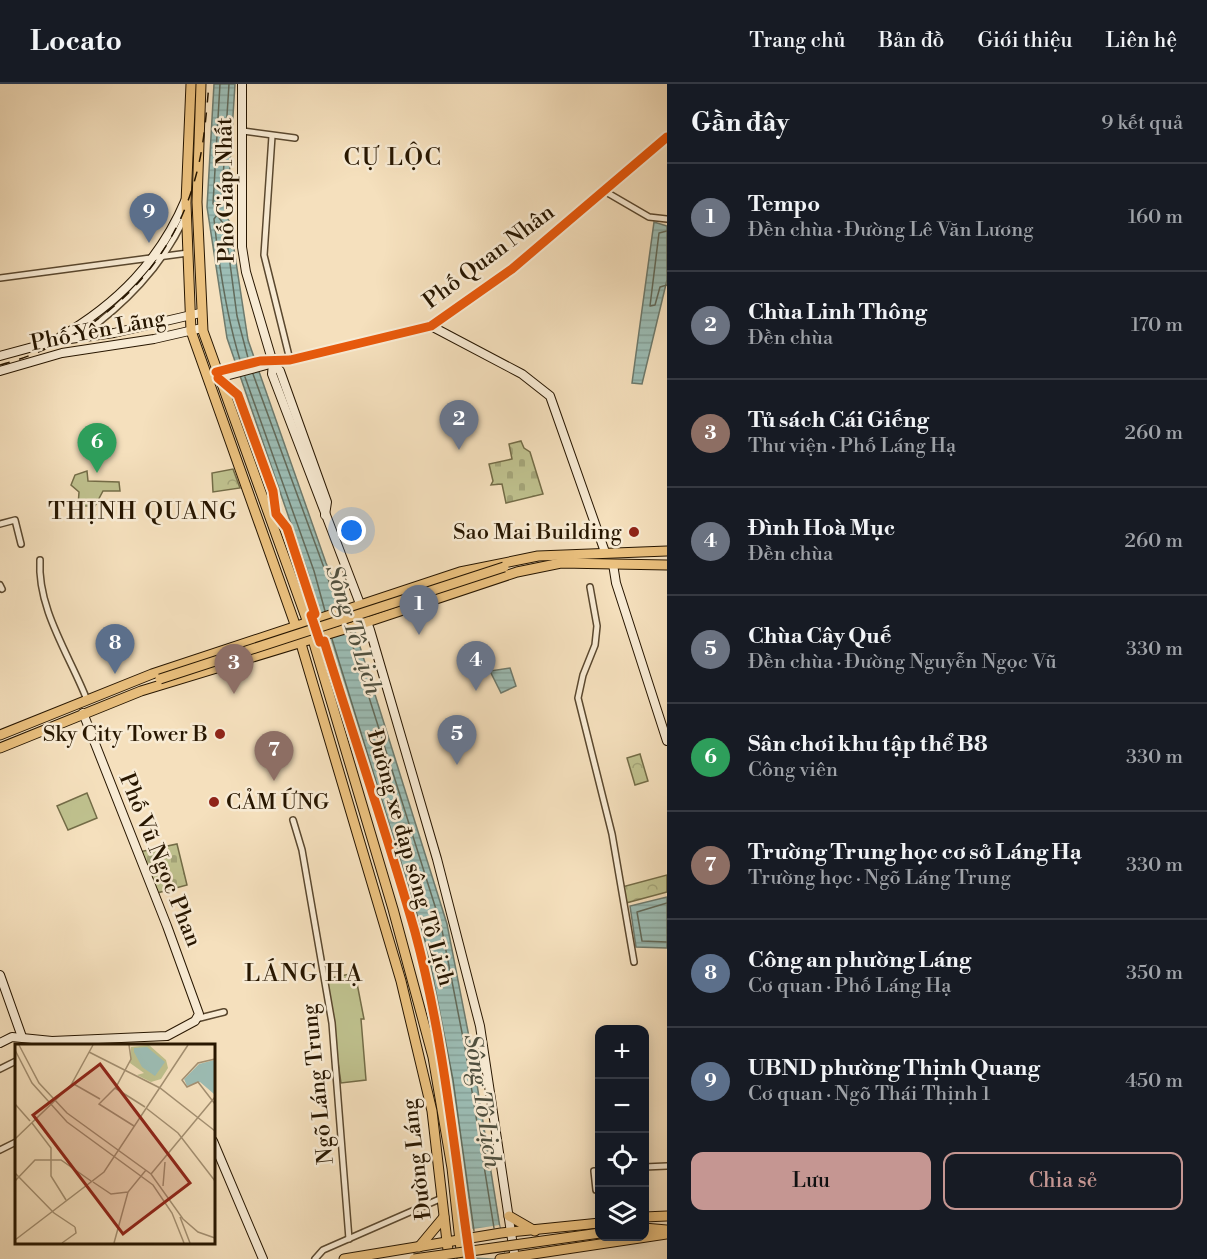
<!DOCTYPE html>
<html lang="vi">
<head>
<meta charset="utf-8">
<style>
  body { margin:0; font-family:"Libre Bodoni",serif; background:#242831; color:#f1f3f6 }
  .controls { position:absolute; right:18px; bottom:18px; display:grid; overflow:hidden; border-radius:12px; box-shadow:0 3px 15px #0003 }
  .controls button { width:54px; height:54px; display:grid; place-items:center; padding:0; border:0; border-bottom:2px solid #363941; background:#171b24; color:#f1f3f6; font:30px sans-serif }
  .you { position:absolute; left:352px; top:447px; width:21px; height:21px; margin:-15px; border:4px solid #fff; border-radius:50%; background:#1a73e8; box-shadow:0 0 0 9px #1a73e833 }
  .badge { display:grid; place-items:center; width:39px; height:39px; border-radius:50%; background:#c59692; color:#fff; font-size:20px; font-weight:700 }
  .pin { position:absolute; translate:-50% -50px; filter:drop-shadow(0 2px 3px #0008) }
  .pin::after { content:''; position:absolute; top:32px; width:21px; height:18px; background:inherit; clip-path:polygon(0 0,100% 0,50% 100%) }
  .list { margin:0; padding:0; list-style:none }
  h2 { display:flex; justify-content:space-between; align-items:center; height:78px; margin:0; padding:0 24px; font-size:26px }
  h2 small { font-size:20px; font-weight:400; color:#9ea1a6 }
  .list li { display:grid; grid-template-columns:39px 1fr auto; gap:18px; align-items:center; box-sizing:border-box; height:108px; padding:0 24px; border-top:2px solid #363941 }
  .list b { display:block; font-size:22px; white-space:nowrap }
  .list p { margin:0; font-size:20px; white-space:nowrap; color:#9ea1a6 }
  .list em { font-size:20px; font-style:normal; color:#9ea1a6 }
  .actions { display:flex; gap:12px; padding:18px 24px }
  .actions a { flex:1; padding:14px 0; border:2px solid #c59692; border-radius:12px; text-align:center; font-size:21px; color:#c59692 }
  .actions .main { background:#c59692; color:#111 }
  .icon { flex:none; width:33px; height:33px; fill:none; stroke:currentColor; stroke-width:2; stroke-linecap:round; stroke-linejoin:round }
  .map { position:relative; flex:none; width:667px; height:1175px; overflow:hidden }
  header { display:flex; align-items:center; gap:36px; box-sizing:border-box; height:84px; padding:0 30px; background:#171b24; border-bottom:2px solid #363941 }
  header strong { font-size:28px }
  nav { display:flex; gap:33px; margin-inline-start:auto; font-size:21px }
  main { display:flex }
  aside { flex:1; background:#171b24 }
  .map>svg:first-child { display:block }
</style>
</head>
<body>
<header>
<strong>Locato</strong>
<nav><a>Trang chủ</a><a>Bản đồ</a><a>Giới thiệu</a><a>Liên hệ</a></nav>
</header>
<main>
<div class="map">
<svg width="667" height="1175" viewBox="0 0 667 1175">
  <defs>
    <pattern id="cemetery-stones" width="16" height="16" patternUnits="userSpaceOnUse" patternTransform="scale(1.5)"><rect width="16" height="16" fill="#bfc18e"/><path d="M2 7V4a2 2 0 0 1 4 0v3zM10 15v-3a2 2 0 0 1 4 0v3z" fill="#a4a579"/></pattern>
    <pattern id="park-crowns" width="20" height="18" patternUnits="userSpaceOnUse" patternTransform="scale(1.5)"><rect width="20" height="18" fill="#bfc18e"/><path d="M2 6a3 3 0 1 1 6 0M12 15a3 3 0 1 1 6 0" fill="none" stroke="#a4a579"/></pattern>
    <pattern id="water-rules" width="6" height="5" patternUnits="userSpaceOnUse" patternTransform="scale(1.5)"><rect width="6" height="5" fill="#9cbdb5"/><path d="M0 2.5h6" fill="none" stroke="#86a29a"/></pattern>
  </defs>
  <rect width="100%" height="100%" fill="#f5e0bd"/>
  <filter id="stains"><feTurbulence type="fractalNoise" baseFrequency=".00333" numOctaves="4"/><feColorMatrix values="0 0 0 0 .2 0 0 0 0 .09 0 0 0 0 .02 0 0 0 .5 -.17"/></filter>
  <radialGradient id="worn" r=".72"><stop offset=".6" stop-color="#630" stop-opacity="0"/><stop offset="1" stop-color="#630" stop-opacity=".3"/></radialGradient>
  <!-- grass -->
  <g fill="#bfc18e" stroke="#736c47" stroke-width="1.5">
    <polygon points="87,387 88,397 119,398 120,407 103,407 95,422 78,422 79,408 71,401 75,391"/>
    <polygon points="87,709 97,734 68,746 57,722"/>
    <polygon points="355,889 364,935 361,935 366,996 341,999 326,895"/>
  </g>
  <!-- cemetery -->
  <g fill="url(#cemetery-stones)" stroke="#736c47" stroke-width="1.5">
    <polygon points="521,357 524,364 530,368 543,410 506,419 502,400 491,401 493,397 489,380 512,375 509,360"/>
    <polygon points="177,760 187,801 157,809 139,768"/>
  </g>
  <!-- park -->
  <g fill="url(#park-crowns)" stroke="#736c47" stroke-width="1.5">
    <polygon points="233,385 240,404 213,408 212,389"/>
    <polygon points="640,670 648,697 635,701 627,674"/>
    <polygon points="667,791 667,808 626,819 622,803"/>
  </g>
  <!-- water -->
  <g fill="url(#water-rules)" stroke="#6d7a6d" stroke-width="1.5">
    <polygon points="214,0 235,0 228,112 225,129 230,139 248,256 326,479 356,550 447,840 471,963 505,1175 472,1175 447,997 421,864 327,561 308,489 227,254 207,123"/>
    <polygon points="654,138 667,142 667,196 642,300 632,299"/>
    <polygon points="510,584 516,602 501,609 490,587"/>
    <polygon points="667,813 667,864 636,863 630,822"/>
  </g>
  <!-- pier -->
  <polygon fill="#f5e0bd" points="499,1141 507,1167 504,1168 505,1175 469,1173 467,1146"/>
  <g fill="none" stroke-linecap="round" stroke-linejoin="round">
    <!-- shore -->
    <g stroke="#626a5a" stroke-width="1.5">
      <polyline points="220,0 213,120 216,122 222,110 229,0"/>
      <polyline points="667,147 659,149 650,222 655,221 660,203 667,201"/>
      <path d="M240 276C226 230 219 182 214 135L217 131 225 142 237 232 248 274"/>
      <polyline points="253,290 338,522"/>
      <polyline points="245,293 314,487 325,527"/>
      <polyline points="349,550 441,841 465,964 494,1144"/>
      <polyline points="332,555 427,863 453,996 474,1147"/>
      <polyline points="667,819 637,828 642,857 667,858"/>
    </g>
    <defs>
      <g id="street">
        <polyline points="243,47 295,54"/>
        <polyline points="272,52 264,171 290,276"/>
        <polyline points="606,108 649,133 667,135"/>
        <polyline points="0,194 188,169"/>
        <path d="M81 252C125 220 161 184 184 135"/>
        <polyline points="0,440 15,436 21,460"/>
        <path d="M40 476C37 525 70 572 87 616"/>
        <polyline points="0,501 2,505"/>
        <polyline points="590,503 597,542 595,561 583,591 578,614 612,750 634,878"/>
        <polyline points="293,736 302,766 332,939 349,1155"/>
        <polyline points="196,935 224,928"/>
        <polyline points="0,985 16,977"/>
        <polyline points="0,1066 16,1058"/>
        <polyline points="644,1083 667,1082"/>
        <polyline points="596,1106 594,1087 600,1087"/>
        <polyline points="315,1175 323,1166 442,1114"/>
      </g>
      <g id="secondary">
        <polyline points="242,0 242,163 246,188 273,279 280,287 327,418 325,431"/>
        <polyline points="431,242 522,290 550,312 605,468"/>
        <path d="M60 253C117 220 160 177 186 115"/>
        <polyline points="0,272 55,257 114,249 200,229"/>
        <polyline points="273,279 272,290 370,546 437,775 480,942 515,1175"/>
        <polyline points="0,287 62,269 154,255 202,244"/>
        <polyline points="216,288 260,277 290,276 431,242 512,185 667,53"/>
        <polyline points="218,294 270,280"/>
        <polyline points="613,480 616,499 667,657"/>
        <polyline points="0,891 22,953"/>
        <polyline points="0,959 12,953 52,957 167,952 195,937 199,930 167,842 83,629"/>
        <polyline points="213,1057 263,1175"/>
      </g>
      <g id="primary">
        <polyline points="191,0 186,119 191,247 296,543 401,897 432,1027 449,1175"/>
        <polyline points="201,0 197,118 203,247 308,539 393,825 433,973 452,1084 462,1175"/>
        <polyline points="0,651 152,590 460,488 538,472 667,467"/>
        <polyline points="0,664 141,607 358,541 517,488 561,479 667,481"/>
        <polyline points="509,1132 535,1147"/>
        <polyline points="644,1133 667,1132"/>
        <polyline points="644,1144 667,1146"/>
        <polyline points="419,1163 444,1133"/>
        <polyline points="344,1175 501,1149 600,1139"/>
        <polyline points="500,1175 667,1150"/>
      </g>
    </defs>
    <!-- street casing -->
    <use href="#street" stroke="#5a482f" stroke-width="8"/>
    <!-- secondary casing -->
    <use href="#secondary" stroke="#271600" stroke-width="10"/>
    <!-- primary casing -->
    <use href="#primary" stroke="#271600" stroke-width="11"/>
    <!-- street -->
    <use href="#street" stroke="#f8ebd4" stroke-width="5"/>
    <!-- secondary -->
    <use href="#secondary" stroke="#f8ebd4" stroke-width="8"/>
    <!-- primary -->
    <use href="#primary" stroke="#eac07e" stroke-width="9"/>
    <!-- rail -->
    <path stroke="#271600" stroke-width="1.5" stroke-dasharray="10 10" stroke-linecap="butt" d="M0 281C94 256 169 190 195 95 204 64 206 32 209 0"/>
    <defs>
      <g id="primary-bridge">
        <polyline points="160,595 504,483"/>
        <polyline points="414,1175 600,1149"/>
      </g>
    </defs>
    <!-- primary-bridge casing -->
    <use href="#primary-bridge" stroke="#271600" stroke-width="11" stroke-linecap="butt"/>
    <!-- primary-bridge -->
    <use href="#primary-bridge" stroke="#eac07e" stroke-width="9"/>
    <defs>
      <g id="cycleway">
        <polyline points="216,288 260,277 290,276 431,242 512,185 667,53"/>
        <path d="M218 294 238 311 273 407 276 430 287 444 315 530 311 531 320 558 324 557C354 654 387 750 415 848 444 955 454 1066 470 1175"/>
      </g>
    </defs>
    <!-- cycleway casing -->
    <use href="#cycleway" stroke="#f8ebd4" stroke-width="13"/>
    <!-- cycleway -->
    <use href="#cycleway" stroke="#e8590c" stroke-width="9"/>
  </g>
  <!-- markers -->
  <g fill="#8f2418" stroke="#f8ebd4" stroke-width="2">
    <circle cx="634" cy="448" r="6"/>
    <circle cx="220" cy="650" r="6"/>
    <circle cx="214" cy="718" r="6"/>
  </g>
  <g text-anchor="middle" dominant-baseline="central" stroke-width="5" stroke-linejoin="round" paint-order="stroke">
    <!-- street labels -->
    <g font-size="22" fill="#271600" stroke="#f8ebd4">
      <text transform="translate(226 106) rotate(-91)">Phố Giáp Nhất</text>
      <text transform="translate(489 173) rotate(-37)">Phố Quan Nhân</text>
      <text transform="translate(98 247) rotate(-11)">Phố Yên Lãng</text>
      <text transform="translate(410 774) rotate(74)">Đường xe đạp sông Tô Lịch</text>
      <text transform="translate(160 776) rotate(68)">Phố Vũ Ngọc Phan</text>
      <text transform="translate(318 1000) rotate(-96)">Ngõ Láng Trung</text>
      <text transform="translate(417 1075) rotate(-97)">Đường Láng</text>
    </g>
    <!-- poi labels -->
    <g font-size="22" fill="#271600" stroke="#f8ebd4" text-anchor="end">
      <text x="622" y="448">Sao Mai Building</text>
      <text x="208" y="650">Sky City Tower B</text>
      <text x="226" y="718" text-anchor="start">CẢM ỨNG</text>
    </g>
    <!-- neighbourhood labels -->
    <g font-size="24" letter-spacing="1.5" fill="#271600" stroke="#f8ebd4">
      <text x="393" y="74">CỰ LỘC</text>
      <text x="143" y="428">THỊNH QUANG</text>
      <text x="304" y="890">LÁNG HẠ</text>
    </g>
    <!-- water labels -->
    <g font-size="24" font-style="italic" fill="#50503f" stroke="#f8ebd4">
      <text transform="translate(353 546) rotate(72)">Sông Tô Lịch</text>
      <text transform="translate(482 1017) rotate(81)">Sông Tô Lịch</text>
    </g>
  </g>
  <!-- overview -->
  <g transform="translate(15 960)">
    <rect width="200" height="200" fill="#f5e0bd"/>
    <path d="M134 1 151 16 153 24 146 35 136 38 122 31 129 29 115 19 116 3Z" fill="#bfc18e"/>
    <path d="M132 3 150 18 140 32 127 23 119 8V4ZM199 16V50L185 38 172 42 169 35 184 20Z" fill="#9cbdb5"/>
    <path fill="none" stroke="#a38f71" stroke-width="1.5" d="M4 1 24 39 52 69 136 130 168 175 183 188 200 194M114 1 116 15 101 43 84 60 119 82M0 6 17 39 52 78 138 141 157 169 169 199M74 8 145 44 200 87M200 15 183 19 167 36 172 43 183 38 200 60M57 39 85 55M100 44 130 63M0 60 15 77M131 64 163 89 200 137M17 79 36 104V132L51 156M0 95 56 41 78 1M0 129 39 169 60 183M136 130 200 53M0 137 20 116H46L76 137M78 138 96 150 113 148M148 142 150 118M165 173 175 199M0 196 89 128 173 1M47 199 61 189 60 183M99 199 113 148 131 126"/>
    <path fill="#8f2418" fill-opacity="0.15" stroke="#8f2418" stroke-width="3" d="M85 20 175 139 108 190 18 71Z"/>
    <rect width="200" height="200" fill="none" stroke="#271600" stroke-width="3"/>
  </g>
  <rect width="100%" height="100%" filter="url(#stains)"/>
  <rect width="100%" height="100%" fill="url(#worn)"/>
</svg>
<div class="controls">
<button>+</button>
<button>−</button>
<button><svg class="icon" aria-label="locate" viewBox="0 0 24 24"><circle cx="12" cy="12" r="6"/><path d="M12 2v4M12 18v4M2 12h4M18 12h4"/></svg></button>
<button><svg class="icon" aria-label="layers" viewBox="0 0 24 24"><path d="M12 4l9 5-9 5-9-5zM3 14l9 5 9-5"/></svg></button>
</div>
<div class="you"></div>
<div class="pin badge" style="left:419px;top:551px;background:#6b7280">1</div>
<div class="pin badge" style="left:459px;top:366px;background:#6b7280">2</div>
<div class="pin badge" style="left:234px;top:610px;background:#8d6e63">3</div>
<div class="pin badge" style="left:476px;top:607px;background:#6b7280">4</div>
<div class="pin badge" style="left:457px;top:681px;background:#6b7280">5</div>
<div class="pin badge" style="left:97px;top:389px;background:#2e9e5b">6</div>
<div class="pin badge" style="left:274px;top:697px;background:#8d6e63">7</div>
<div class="pin badge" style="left:115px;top:590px;background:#5c6f8a">8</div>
<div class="pin badge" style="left:149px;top:159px;background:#5c6f8a">9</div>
</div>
<aside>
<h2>Gần đây<small>9 kết quả</small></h2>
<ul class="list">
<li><span class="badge" style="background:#6b7280">1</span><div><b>Tempo</b><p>Đền chùa · Đường Lê Văn Lương</p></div><em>160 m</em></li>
<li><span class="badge" style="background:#6b7280">2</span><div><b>Chùa Linh Thông</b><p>Đền chùa</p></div><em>170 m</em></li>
<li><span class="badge" style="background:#8d6e63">3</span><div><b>Tủ sách Cái Giếng</b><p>Thư viện · Phố Láng Hạ</p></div><em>260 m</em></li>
<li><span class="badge" style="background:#6b7280">4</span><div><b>Đình Hoà Mục</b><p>Đền chùa</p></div><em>260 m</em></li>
<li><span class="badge" style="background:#6b7280">5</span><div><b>Chùa Cây Quế</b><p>Đền chùa · Đường Nguyễn Ngọc Vũ</p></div><em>330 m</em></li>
<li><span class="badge" style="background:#2e9e5b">6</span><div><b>Sân chơi khu tập thể B8</b><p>Công viên</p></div><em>330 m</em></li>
<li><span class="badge" style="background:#8d6e63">7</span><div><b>Trường Trung học cơ sở Láng Hạ</b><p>Trường học · Ngõ Láng Trung</p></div><em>330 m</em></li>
<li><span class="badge" style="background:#5c6f8a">8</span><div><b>Công an phường Láng</b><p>Cơ quan · Phố Láng Hạ</p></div><em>350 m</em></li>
<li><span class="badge" style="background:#5c6f8a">9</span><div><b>UBND phường Thịnh Quang</b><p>Cơ quan · Ngõ Thái Thịnh 1</p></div><em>450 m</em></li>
</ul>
<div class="actions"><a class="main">Lưu</a><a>Chia sẻ</a></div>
</aside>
</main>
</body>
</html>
